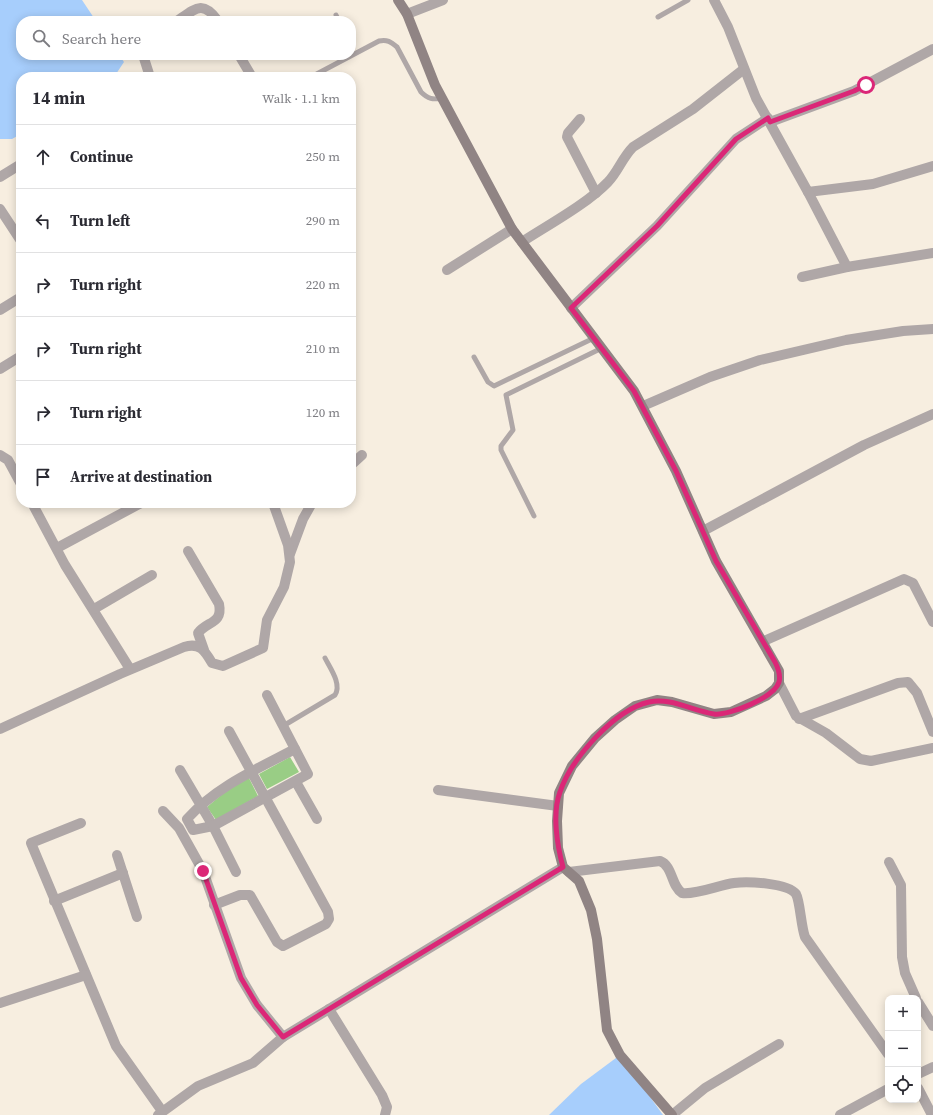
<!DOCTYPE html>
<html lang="en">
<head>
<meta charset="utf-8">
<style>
  body { margin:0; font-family:"Source Serif 4",serif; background:#f7f7f7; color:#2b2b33 }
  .controls { position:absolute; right:12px; bottom:12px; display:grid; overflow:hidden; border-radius:8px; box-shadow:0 2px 10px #0003 }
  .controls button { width:36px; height:36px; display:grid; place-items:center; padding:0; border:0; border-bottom:1px solid #e1e1e2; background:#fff; color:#2b2b33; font:20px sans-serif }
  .stop { position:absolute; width:12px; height:12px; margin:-9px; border:3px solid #db2777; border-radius:50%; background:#fff }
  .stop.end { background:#db2777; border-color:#fff; box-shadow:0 1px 4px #0008 }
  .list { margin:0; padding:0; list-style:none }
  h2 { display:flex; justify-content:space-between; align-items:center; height:52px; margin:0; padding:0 16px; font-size:17px }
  h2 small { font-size:13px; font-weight:400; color:#7c7c81 }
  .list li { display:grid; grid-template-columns:26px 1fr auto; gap:12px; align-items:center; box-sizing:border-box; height:64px; padding:0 16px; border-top:1px solid #e1e1e2 }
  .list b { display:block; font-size:15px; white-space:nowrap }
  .list em { font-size:13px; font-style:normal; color:#7c7c81 }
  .icon { flex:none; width:22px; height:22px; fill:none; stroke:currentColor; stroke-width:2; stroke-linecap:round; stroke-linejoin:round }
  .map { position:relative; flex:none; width:933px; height:1115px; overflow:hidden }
  .search { position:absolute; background:#fff; box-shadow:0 2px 10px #0003; left:16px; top:16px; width:340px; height:44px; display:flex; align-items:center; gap:10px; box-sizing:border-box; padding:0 14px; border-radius:16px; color:#7c7c81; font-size:15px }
  .panel { position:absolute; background:#fff; box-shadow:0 2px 10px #0003; left:16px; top:72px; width:340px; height:436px; border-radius:16px }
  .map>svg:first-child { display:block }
</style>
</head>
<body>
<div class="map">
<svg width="933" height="1115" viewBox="0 0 933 1115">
  <rect width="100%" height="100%" fill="#f7eee0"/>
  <!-- green -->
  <g fill="#99cd85">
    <polygon points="290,757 299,772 267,789 259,774"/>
    <polygon points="249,778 258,796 216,820 207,807 226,791"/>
  </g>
  <!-- water -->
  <g fill="#a7cefc">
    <polygon points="0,0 82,0 96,21 21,21 21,55 119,55 124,62 114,77 21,77 21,134 12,139 0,139"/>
    <polygon points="620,1055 663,1115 549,1115 581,1084"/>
  </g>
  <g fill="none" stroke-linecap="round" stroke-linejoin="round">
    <!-- lane -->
    <g stroke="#afa7a7" stroke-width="5">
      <polyline points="336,15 339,21"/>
      <polyline points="658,17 688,0"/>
      <path d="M311 77 379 41C387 39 391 42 397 47L421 92C428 99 433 100 442 98"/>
      <polyline points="474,357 488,382 494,386 594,338"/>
      <polyline points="534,516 501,450 501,446 513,430 506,395 602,348"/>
      <path d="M283 726 335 695C342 684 330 668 325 658"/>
    </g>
    <!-- street -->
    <g stroke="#afa7a7" stroke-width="10">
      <polyline points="714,0 728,27 756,98 808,192 873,184 933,166"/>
      <polyline points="407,14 443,0"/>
      <path d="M177 21C196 8 203 0 218 21"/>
      <polyline points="143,55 150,77"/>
      <polyline points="239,55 252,77"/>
      <polyline points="580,119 568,133 567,137 596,193"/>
      <polyline points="770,122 854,91 933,49"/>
      <polyline points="0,177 21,164"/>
      <polyline points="808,192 847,267"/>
      <polyline points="0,209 21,241"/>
      <path d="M522 242C548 225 587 204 608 182 618 172 622 158 633 147L693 109 744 69"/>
      <polyline points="447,270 512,229"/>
      <polyline points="802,277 847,267 933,253"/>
      <polyline points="571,308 657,226 736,139 768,118"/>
      <polyline points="0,310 21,297"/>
      <polyline points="0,369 21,356"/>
      <polyline points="643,406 710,377 760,360 846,340 903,331 933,329"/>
      <polyline points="0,455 8,460 21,484"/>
      <polyline points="351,465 362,455"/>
      <polyline points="32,503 65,565 130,669"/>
      <polyline points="703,531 864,445 933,414"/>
      <polyline points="57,548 141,503"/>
      <path d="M188 551 219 604C223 624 207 621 198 633L204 650"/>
      <polyline points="290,554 303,519 312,503"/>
      <polyline points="94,609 152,575"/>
      <polyline points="764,641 904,579 913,583 933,622"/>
      <polyline points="779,683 796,716 826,733 860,759 871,761 933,748"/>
      <polyline points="799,719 898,683 908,682 917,693 933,732"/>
      <path d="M0 729 120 674 184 647C200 642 205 651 212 663L223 666 263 648 267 620 284 587 290 562 288 545 273 503"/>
      <path d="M180 770 213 826 193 830 187 819C217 786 257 769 295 749"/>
      <polyline points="296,782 317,819"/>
      <polyline points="438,790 558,806"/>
      <polyline points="163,811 179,828 203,871 241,978 257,1005 283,1037"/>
      <polyline points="81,823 31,843 116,1046 162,1111"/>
      <polyline points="117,855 137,917"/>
      <polyline points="889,862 901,885 902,957 905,973 916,998"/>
      <polyline points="236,872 213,826 308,774 267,695"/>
      <path d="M569 872 660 861C673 866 671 886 682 893 696 895 719 885 734 883 747 881 788 883 796 894 800 901 801 926 805 937L888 1054"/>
      <polyline points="54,901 123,873"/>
      <polyline points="214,905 240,895 250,895 277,942 283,946 326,924 329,919 328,912 229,731"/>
      <polyline points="918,1002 933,1026"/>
      <polyline points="0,1003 86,975"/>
      <polyline points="329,1009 382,1095 387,1107 385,1115"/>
      <polyline points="918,1074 933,1067"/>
      <polyline points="918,1088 932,1115"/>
      <polyline points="158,1115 198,1086 253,1063 283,1037 563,867"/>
      <polyline points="672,1115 705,1088 779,1044"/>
      <polyline points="840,1115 888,1089"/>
    </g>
    <!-- secondary -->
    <polyline stroke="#908484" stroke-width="10" points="398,0 407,14 435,85 512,229 634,391 676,471 716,561 779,671 779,683 775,689 766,696 731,712 714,714 672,702 657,700 635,706 615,720 595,738 572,766 559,793 557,821 558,848 563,867 579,881 591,910 597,939 607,1030 620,1055 672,1115"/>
  </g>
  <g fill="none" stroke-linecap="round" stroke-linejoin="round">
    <!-- route -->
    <path stroke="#db2777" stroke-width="5" d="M203 871 241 978 257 1005 283 1037 563 867C557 845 552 813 560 792 571 759 614 710 649 702 671 697 692 711 714 714 729 716 775 697 779 682 781 675 778 668 775 662L716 561 676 471 634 391 571 308 657 226 736 139 768 118 770 122 854 91 866 85"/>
  </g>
</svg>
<div class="controls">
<button>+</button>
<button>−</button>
<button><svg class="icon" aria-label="locate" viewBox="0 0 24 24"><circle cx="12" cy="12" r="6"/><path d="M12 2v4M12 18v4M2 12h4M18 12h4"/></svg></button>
</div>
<div class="stop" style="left:866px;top:85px"></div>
<div class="stop end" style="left:203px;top:871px"></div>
<div class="search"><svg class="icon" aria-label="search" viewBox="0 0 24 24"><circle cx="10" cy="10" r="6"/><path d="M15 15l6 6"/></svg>Search here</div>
<section class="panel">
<h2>14 min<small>Walk · 1.1 km</small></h2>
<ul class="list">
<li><svg class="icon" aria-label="ahead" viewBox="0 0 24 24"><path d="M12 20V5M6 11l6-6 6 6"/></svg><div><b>Continue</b></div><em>250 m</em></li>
<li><svg class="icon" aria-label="left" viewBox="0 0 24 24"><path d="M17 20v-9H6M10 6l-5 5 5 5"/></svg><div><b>Turn left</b></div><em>290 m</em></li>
<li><svg class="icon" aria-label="right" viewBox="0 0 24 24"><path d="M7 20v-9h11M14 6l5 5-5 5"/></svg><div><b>Turn right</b></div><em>220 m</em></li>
<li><svg class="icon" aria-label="right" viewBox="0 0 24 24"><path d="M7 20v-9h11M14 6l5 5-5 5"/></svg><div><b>Turn right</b></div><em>210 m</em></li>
<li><svg class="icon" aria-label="right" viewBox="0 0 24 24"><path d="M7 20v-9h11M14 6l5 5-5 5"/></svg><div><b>Turn right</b></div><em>120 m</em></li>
<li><svg class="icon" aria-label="arrive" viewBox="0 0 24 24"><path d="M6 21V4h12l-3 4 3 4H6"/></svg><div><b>Arrive at destination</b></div></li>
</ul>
</section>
</div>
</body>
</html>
